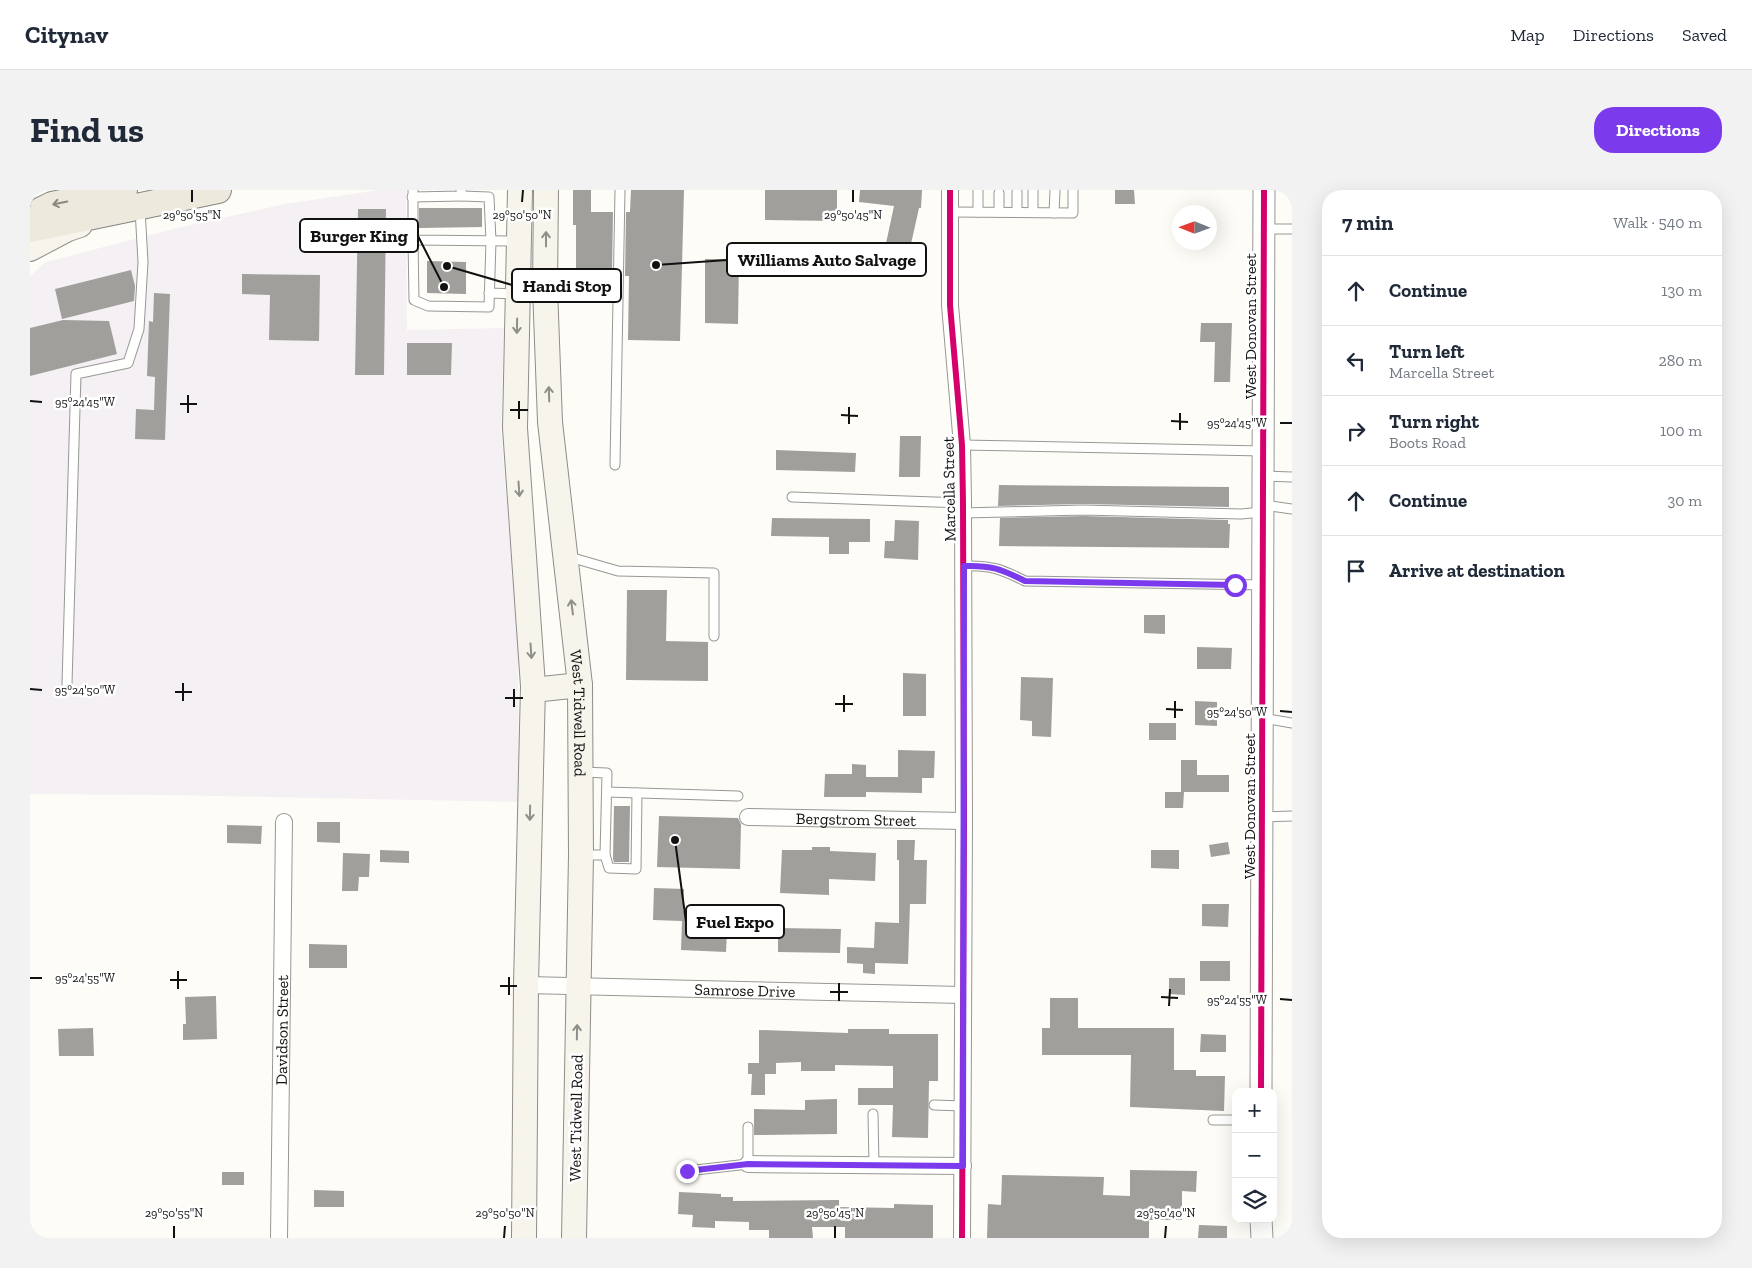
<!DOCTYPE html>
<html lang="en">
<head>
<meta charset="utf-8">
<style>
  body { margin:0; font-family:"Zilla Slab",serif; background:#f2f2f3; color:#1f2937 }
  .controls { position:absolute; right:15px; bottom:15px; display:grid; overflow:hidden; border-radius:10px; box-shadow:0 5px 20px #0002 }
  .controls button { width:45px; height:45px; display:grid; place-items:center; padding:0; border:0; border-bottom:1px solid #e0e1e3; background:#fff; color:#1f2937; font:25px sans-serif }
  .compass { position:absolute; left:1142px; top:15px; width:45px; height:45px; border-radius:50%; background:#fff; box-shadow:0 5px 20px #0002; rotate:271deg }
  .stop { position:absolute; width:15px; height:15px; margin:-11px; border:4px solid #7c3aed; border-radius:50%; background:#fff }
  .stop.end { background:#7c3aed; border-color:#fff; box-shadow:0 1px 5px #0008 }
  .list { margin:0; padding:0; list-style:none }
  h2 { display:flex; justify-content:space-between; align-items:center; height:65px; margin:0; padding:0 20px; font-size:21px }
  h2 small { font-size:16px; font-weight:400; color:#747a83 }
  .list li { display:grid; grid-template-columns:32px 1fr auto; gap:15px; align-items:center; box-sizing:border-box; height:70px; padding:0 20px; border-top:1px solid #e0e1e3 }
  .list b { display:block; font-size:19px; white-space:nowrap }
  .list p { margin:0; font-size:16px; white-space:nowrap; color:#747a83 }
  .list em { font-size:16px; font-style:normal; color:#747a83 }
  .icon { flex:none; width:28px; height:28px; fill:none; stroke:currentColor; stroke-width:2; stroke-linecap:round; stroke-linejoin:round }
  .map { position:relative; flex:none; width:1262px; height:1048px; overflow:hidden; border-radius:20px }
  header { display:flex; align-items:center; gap:30px; box-sizing:border-box; height:70px; padding:0 25px; background:#fff; border-bottom:1px solid #e0e1e3 }
  header strong { font-size:24px }
  nav { display:flex; gap:28px; margin-inline-start:auto; font-size:18px }
  .intro { display:flex; align-items:center; justify-content:space-between; box-sizing:border-box; height:120px; padding:0 30px }
  h1 { margin:0; font-size:35px }
  .button { padding:12px 22px; border-radius:20px; background:#7c3aed; color:#fff; font-size:18px; font-weight:700 }
  main { display:flex; gap:30px; padding:0 30px }
  aside { flex:1; background:#fff; border-radius:20px; box-shadow:0 5px 20px #0002 }
  .map>svg:first-child { display:block }
</style>
</head>
<body>
<header>
<strong>Citynav</strong>
<nav><a>Map</a><a>Directions</a><a>Saved</a></nav>
</header>
<div class="intro"><h1>Find us</h1><a class="button">Directions</a></div>
<main>
<div class="map">
<svg width="1262" height="1048" viewBox="0 0 1262 1048">
  <rect width="100%" height="100%" fill="#fdfcf7"/>
  <!-- industrial -->
  <polygon fill="#f5f0f3" points="349,0 376,0 377,140 474,138 471,239 488,454 489,612 133,605 0,604 0,86 16,72 143,39 255,14"/>
  <!-- building -->
  <g fill="#a19f9c">
    <polygon points="543,0 561,0 561,22 583,22 582,86 546,86 546,35 543,35"/>
    <polygon points="601,0 654,0 650,151 598,150 599,86 595,86 596,22 600,22"/>
    <polygon points="735,0 807,0 807,31 735,30"/>
    <polygon points="830,0 892,0 891,18 889,18 879,63 855,58 864,16 829,12"/>
    <polygon points="1085,0 1104,0 1105,14 1085,14"/>
    <polygon points="389,18 452,18 452,37 389,38"/>
    <polygon points="328,19 356,19 354,185 325,185"/>
    <polygon points="675,69 709,69 708,134 675,133"/>
    <polygon points="397,71 436,72 436,104 397,103"/>
    <polygon points="101,80 105,96 104,111 32,129 25,99"/>
    <polygon points="212,84 290,85 289,151 239,150 240,105 212,104"/>
    <polygon points="124,103 140,104 135,250 105,249 106,219 124,220 125,187 117,186 119,131 123,132"/>
    <polygon points="33,130 79,131 87,164 0,186 0,138"/>
    <polygon points="1171,133 1202,133 1200,192 1184,192 1185,152 1170,152"/>
    <polygon points="377,153 422,153 421,185 377,185"/>
    <polygon points="870,246 891,246 890,287 869,287"/>
    <polygon points="746,260 826,263 825,282 746,280"/>
    <polygon points="969,295 1199,297 1199,317 1053,314 968,316"/>
    <polygon points="1053,326 1198,330 1198,334 1200,334 1199,358 969,356 970,328"/>
    <polygon points="742,328 840,329 840,352 819,352 819,364 799,364 799,347 741,346"/>
    <polygon points="865,330 889,331 888,370 854,368 855,351 864,351"/>
    <polygon points="597,400 637,400 636,451 678,452 678,491 596,490"/>
    <polygon points="1114,425 1135,425 1135,444 1114,443"/>
    <polygon points="1167,457 1202,458 1201,479 1167,479"/>
    <polygon points="873,483 896,484 896,526 873,526"/>
    <polygon points="991,487 1023,488 1021,547 1002,546 1002,531 990,530"/>
    <polygon points="1165,511 1187,512 1187,536 1165,535"/>
    <rect x="1119" y="533" width="27" height="17"/>
    <polygon points="868,560 905,561 904,588 892,588 892,603 836,602 836,607 794,607 795,584 822,584 822,574 836,575 836,587 868,587"/>
    <polygon points="1151,570 1167,570 1167,585 1199,585 1199,602 1154,602 1153,618 1135,618 1135,602 1151,602"/>
    <polygon points="584,616 600,616 599,672 584,672 583,669"/>
    <polygon points="629,626 708,628 711,634 710,679 627,677"/>
    <polygon points="287,632 310,632 310,653 287,652"/>
    <polygon points="197,635 232,636 231,654 197,653"/>
    <polygon points="867,650 885,650 884,670 897,670 896,714 880,714 878,774 845,773 845,784 833,783 833,774 817,773 817,757 844,758 845,732 869,733 869,670 867,670"/>
    <polygon points="1198,652 1200,664 1181,667 1179,655"/>
    <polygon points="782,657 800,657 800,661 846,663 845,691 799,689 799,705 750,703 752,660 782,660"/>
    <polygon points="350,660 379,661 379,673 350,672"/>
    <polygon points="1121,660 1149,660 1149,679 1121,678"/>
    <polygon points="313,663 340,664 339,687 329,687 328,701 312,701"/>
    <polygon points="624,698 654,699 653,721 683,723 683,720 698,720 696,762 651,760 652,731 623,730"/>
    <polygon points="1172,714 1199,714 1198,737 1172,736"/>
    <polygon points="748,738 811,739 810,763 748,762"/>
    <polygon points="279,754 317,755 317,778 279,778"/>
    <rect x="1170" y="771" width="30" height="20"/>
    <polygon points="1139,788 1155,788 1155,805 1139,804"/>
    <polygon points="186,806 187,849 153,850 153,834 156,834 155,807"/>
    <polygon points="1020,808 1048,808 1048,838 1144,838 1144,880 1166,880 1166,886 1195,886 1194,921 1100,917 1101,865 1012,865 1012,838 1020,838"/>
    <polygon points="63,838 64,866 29,866 28,839"/>
    <polygon points="818,839 859,839 859,844 908,844 908,891 899,891 898,948 862,947 863,915 828,915 828,898 863,898 863,876 805,875 805,881 771,881 771,872 746,873 746,884 735,884 735,905 721,905 722,884 718,884 718,873 729,873 729,840 818,843"/>
    <polygon points="1171,844 1196,845 1196,862 1170,862"/>
    <polygon points="807,909 807,944 724,945 724,919 775,920 775,910"/>
    <polygon points="1100,980 1167,981 1166,1002 1152,1001 1152,1030 1119,1030 1119,1048 957,1048 958,1014 971,1015 972,985 1074,987 1073,1005 1100,1006"/>
    <rect x="192" y="982" width="22" height="13"/>
    <polygon points="284,1000 314,1001 314,1017 284,1017"/>
    <polygon points="649,1002 691,1004 691,1007 703,1007 703,1011 809,1010 809,1017 864,1018 864,1014 903,1015 903,1048 815,1048 815,1037 782,1037 783,1048 739,1048 739,1040 719,1040 719,1032 685,1031 685,1038 662,1037 663,1025 648,1024"/>
    <polygon points="1169,1035 1197,1036 1197,1048 1168,1048"/>
  </g>
  <g fill="none" stroke-linecap="round" stroke-linejoin="round">
    <defs>
      <g id="service">
        <polyline points="383,0 383,50 488,51"/>
        <polyline points="948,0 948,22"/>
        <polyline points="987,2 987,22"/>
        <polyline points="382,7 432,6 431,0"/>
        <polyline points="920,22 1043,23 1043,0"/>
        <polyline points="969,22 969,3"/>
        <polyline points="1003,22 1003,1"/>
        <polyline points="1024,23 1025,1"/>
        <polyline points="1234,39 1262,39"/>
        <polyline points="383,50 384,110 398,116 459,117 461,51 459,7 432,6"/>
        <polyline points="459,103 486,104"/>
        <polyline points="932,255 1233,261"/>
        <polyline points="585,275 590,0"/>
        <polyline points="1233,286 1262,287"/>
        <polyline points="762,307 933,313"/>
        <polyline points="1234,315 1262,319"/>
        <polyline points="933,323 1053,320 1211,324 1233,322"/>
        <polyline points="536,366 588,381 684,383 684,446"/>
        <path d="M934 376C961 375 971 379 995 391L1233 395"/>
        <polyline points="37,494 46,184 98,173 109,139 113,72 110,19"/>
        <polyline points="1233,528 1262,533"/>
        <polyline points="577,602 708,606"/>
        <polyline points="1233,627 1262,626"/>
        <polyline points="551,665 575,665 577,583 551,582"/>
        <polyline points="575,665 579,678 606,679 607,603"/>
        <polyline points="904,915 933,916"/>
        <polyline points="843,924 844,975"/>
        <polyline points="1183,930 1206,930"/>
        <polyline points="657,981 718,974 718,937"/>
      </g>
      <g id="minor">
        <polyline points="920,0 920,115 932,255 933,313 934,631 932,1048"/>
        <path id="s1" d="M718 627 934 631"/>
        <path id="s2" d="M496 795 933 805"/>
        <polyline points="718,974 933,976"/>
        <path id="s3" d="M249 1048 254 632"/>
      </g>
      <g id="tertiary">
        <polyline points="1231,902 1234,0"/>
        <polyline points="1231,1029 1232,1048"/>
      </g>
      <g id="secondary">
        <polyline points="490,0 485,238 503,496 496,795 494,1048"/>
        <path id="s4" d="M516 0 515 98 520 232 550 495 551 665 544 1048"/>
        <polyline points="0,59 38,39 50,35"/>
        <polyline points="503,500 550,495"/>
      </g>
      <g id="primary">
        <polyline points="0,26 22,15 94,0"/>
        <polyline points="0,39 188,0"/>
      </g>
    </defs>
    <!-- service casing -->
    <use href="#service" stroke="#979795" stroke-width="11"/>
    <!-- minor casing -->
    <use href="#minor" stroke="#979795" stroke-width="18"/>
    <!-- tertiary casing -->
    <use href="#tertiary" stroke="#979795" stroke-width="23"/>
    <!-- secondary casing -->
    <use href="#secondary" stroke="#8e8d8b" stroke-width="26"/>
    <!-- primary casing -->
    <use href="#primary" stroke="#858482" stroke-width="28"/>
    <!-- service -->
    <use href="#service" stroke="#fffffe" stroke-width="9"/>
    <!-- minor -->
    <use href="#minor" stroke="#fffffe" stroke-width="16"/>
    <!-- tertiary -->
    <use href="#tertiary" stroke="#fffffe" stroke-width="21"/>
    <!-- secondary -->
    <use href="#secondary" stroke="#f6f4eb" stroke-width="24"/>
    <!-- primary -->
    <use href="#primary" stroke="#ede9dc" stroke-width="26"/>
    <defs>
      <g id="cycleway">
        <polyline points="920,0 920,115 932,255 933,313 934,631 932,1048"/>
        <polyline points="1231,902 1234,0"/>
      </g>
    </defs>
    <!-- cycleway casing -->
    <use href="#cycleway" stroke="#fff" stroke-width="9"/>
    <!-- cycleway -->
    <use href="#cycleway" stroke="#d6006c" stroke-width="6"/>
  </g>
  <!-- one-way arrows -->
  <defs><path id="oneway-shaft" d="M-6 0H5M1.5-3L5.5 0L1.5 3" fill="none" stroke-width="1.6" stroke-linecap="round" stroke-linejoin="round" transform="scale(1.25)"/></defs>
  <use stroke="#8a8881" href="#oneway-shaft" transform="translate(30 13) rotate(168)"/>
  <g stroke="#8f8e89">
    <use href="#oneway-shaft" transform="translate(516 49) rotate(-90)"/>
    <use href="#oneway-shaft" transform="translate(487 136) rotate(91)"/>
    <use href="#oneway-shaft" transform="translate(519 204) rotate(-92)"/>
    <use href="#oneway-shaft" transform="translate(489 299) rotate(86)"/>
    <use href="#oneway-shaft" transform="translate(542 417) rotate(-97)"/>
    <use href="#oneway-shaft" transform="translate(501 461) rotate(86)"/>
    <use href="#oneway-shaft" transform="translate(500 623) rotate(91)"/>
    <use href="#oneway-shaft" transform="translate(547 842) rotate(-89)"/>
  </g>
  <g fill="none" stroke-linecap="round" stroke-linejoin="round">
    <!-- route -->
    <path stroke="#7c3aed" stroke-width="6" d="M657 981 718 974 933 976 934 376C961 375 971 379 995 391L1205 395"/>
  </g>
  <!-- ticks -->
  <path fill="none" stroke="#111" stroke-width="2" d="M162 12V0M492 12 493 0M823 12V0M0 211 12 212M150 214H167M480 220H498M158 223V205M811 225 828 226M489 229V211M1141 231 1158 232M1250 233H1262M819 234V217M1150 240V223M0 499 12 500M145 502H162M475 508H493M153 511V493M805 514H823M484 517V499M1136 519 1153 520M1250 521 1262 522M814 522V505M1145 528V511M0 788H12M140 790H157M470 796H487M148 799V781M800 802H818M479 805V787M1131 807 1148 808M1250 809 1262 810M809 811V793M1139 816 1140 799M144 1048V1036M474 1048 475 1036M805 1048V1036M1135 1048 1136 1036"/>
  <g text-anchor="middle" dominant-baseline="central" stroke-width="5" stroke-linejoin="round" paint-order="stroke">
    <!-- street labels -->
    <g font-size="16" fill="#111" stroke="#fff">
      <text transform="translate(1220 136) rotate(-90)">West Donovan Street</text>
      <text transform="translate(919 299) rotate(-91)">Marcella Street</text>
      <text stroke="none"><textPath href="#s4" startOffset="525">West Tidwell Road</textPath></text>
      <text transform="translate(1219 616) rotate(-90)">West Donovan Street</text>
      <text stroke="none"><textPath href="#s1" startOffset="108">Bergstrom Street</textPath></text>
      <text stroke="none"><textPath href="#s2" startOffset="219">Samrose Drive</textPath></text>
      <text stroke="none"><textPath href="#s3" startOffset="208">Davidson Street</textPath></text>
      <text transform="translate(546 928) rotate(-89)">West Tidwell Road</text>
    </g>
  </g>
  <g font-size="12" text-anchor="middle" fill="#111" stroke="#fff" stroke-width="5" stroke-linejoin="round" paint-order="stroke">
    <text x="162" y="29">29°50'55"N</text>
    <text x="492" y="29">29°50'50"N</text>
    <text x="823" y="29">29°50'45"N</text>
    <text x="55" y="216">95°24'45"W</text>
    <text x="1207" y="237">95°24'45"W</text>
    <text x="55" y="504">95°24'50"W</text>
    <text x="1207" y="526">95°24'50"W</text>
    <text x="55" y="792">95°24'55"W</text>
    <text x="1207" y="814">95°24'55"W</text>
    <text x="144" y="1027">29°50'55"N</text>
    <text x="475" y="1027">29°50'50"N</text>
    <text x="805" y="1027">29°50'45"N</text>
    <text x="1136" y="1027">29°50'40"N</text>
  </g>
  <!-- callouts -->
  <path fill="none" stroke="#111" stroke-width="2" d="M414 97L388 46M626 75L697 70M417 76L482 95M645 650L656 732"/>
  <g fill="#111" stroke="#fff" stroke-width="2">
    <circle cx="414" cy="97" r="5"/>
    <circle cx="626" cy="75" r="5"/>
    <circle cx="417" cy="76" r="5"/>
    <circle cx="645" cy="650" r="5"/>
  </g>
  <g fill="#fff" stroke="#111" stroke-width="2">
    <rect x="270" y="29" width="118" height="33" rx="5"/>
    <rect x="697" y="53" width="199" height="33" rx="5"/>
    <rect x="482" y="79" width="109" height="33" rx="5"/>
    <rect x="656" y="715" width="98" height="33" rx="5"/>
  </g>
  <g font-size="18" text-anchor="middle" font-weight="bold" fill="#111">
    <text x="329" y="52">Burger King</text>
    <text x="797" y="76">Williams Auto Salvage</text>
    <text x="537" y="102">Handi Stop</text>
    <text x="705" y="738">Fuel Expo</text>
  </g>
</svg>
<div class="controls">
<button>+</button>
<button>−</button>
<button><svg class="icon" aria-label="layers" viewBox="0 0 24 24"><path d="M12 4l9 5-9 5-9-5zM3 14l9 5 9-5"/></svg></button>
</div>
<svg class="compass" viewBox="-18 -18 36 36"><path d="M0-13l5 13h-10z" fill="#e53935"/><path d="M0 13l5-13h-10z" fill="#747a83"/></svg>
<div class="stop" style="left:1205px;top:395px"></div>
<div class="stop end" style="left:657px;top:981px"></div>
</div>
<aside>
<h2>7 min<small>Walk · 540 m</small></h2>
<ul class="list">
<li><svg class="icon" aria-label="ahead" viewBox="0 0 24 24"><path d="M12 20V5M6 11l6-6 6 6"/></svg><div><b>Continue</b></div><em>130 m</em></li>
<li><svg class="icon" aria-label="left" viewBox="0 0 24 24"><path d="M17 20v-9H6M10 6l-5 5 5 5"/></svg><div><b>Turn left</b><p>Marcella Street</p></div><em>280 m</em></li>
<li><svg class="icon" aria-label="right" viewBox="0 0 24 24"><path d="M7 20v-9h11M14 6l5 5-5 5"/></svg><div><b>Turn right</b><p>Boots Road</p></div><em>100 m</em></li>
<li><svg class="icon" aria-label="ahead" viewBox="0 0 24 24"><path d="M12 20V5M6 11l6-6 6 6"/></svg><div><b>Continue</b></div><em>30 m</em></li>
<li><svg class="icon" aria-label="arrive" viewBox="0 0 24 24"><path d="M6 21V4h12l-3 4 3 4H6"/></svg><div><b>Arrive at destination</b></div></li>
</ul>
</aside>
</main>
</body>
</html>
